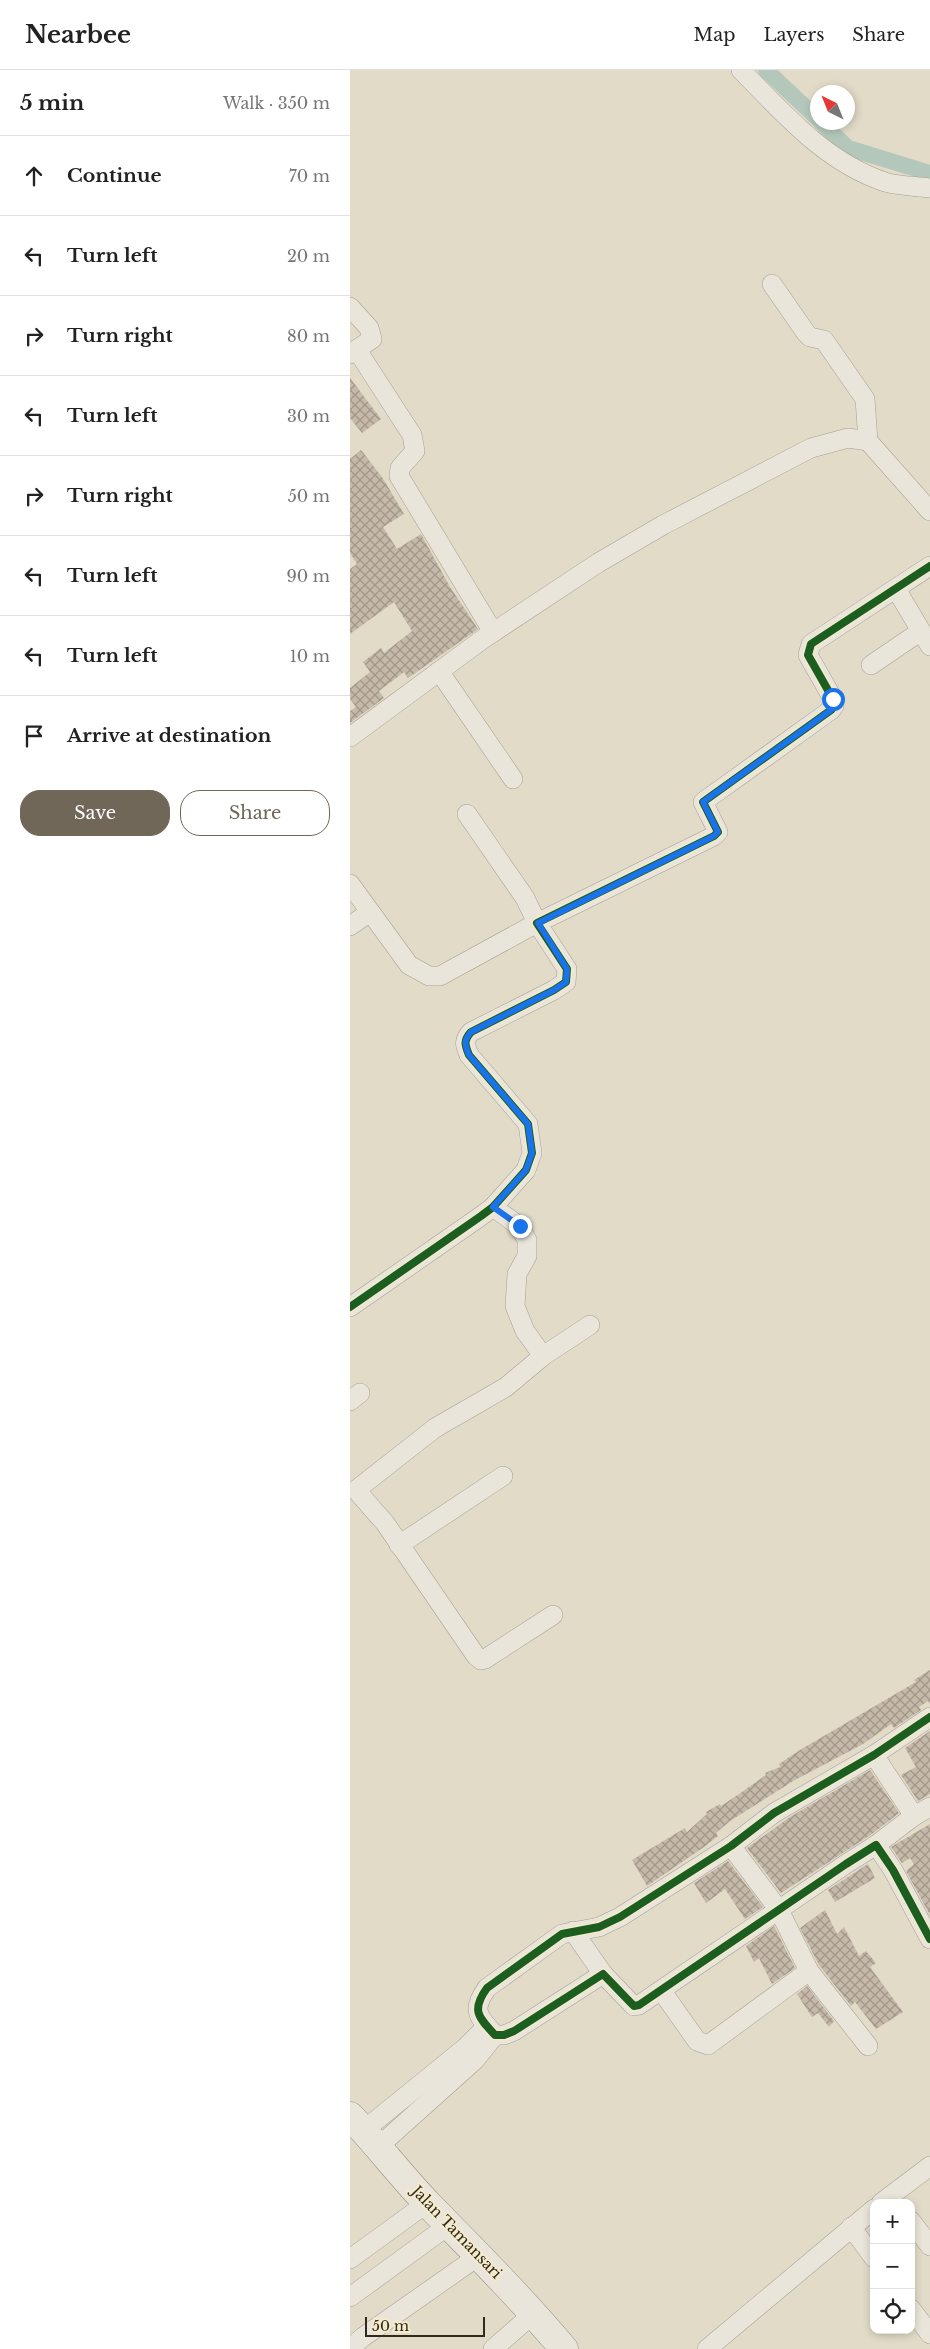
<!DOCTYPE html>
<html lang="en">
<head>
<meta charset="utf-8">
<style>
  body { margin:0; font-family:"Libre Baskerville",serif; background:#f2f2f2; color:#222 }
  .controls { position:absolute; right:15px; bottom:15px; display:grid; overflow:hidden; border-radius:10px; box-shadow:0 2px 8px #0003 }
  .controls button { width:45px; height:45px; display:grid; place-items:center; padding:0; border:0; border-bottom:1px solid #e0e0e0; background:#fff; color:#222; font:25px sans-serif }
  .compass { position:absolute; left:460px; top:15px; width:45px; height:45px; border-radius:50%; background:#fff; box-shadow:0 2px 8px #0003; rotate:317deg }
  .scale { position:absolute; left:15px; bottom:12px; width:120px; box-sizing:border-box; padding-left:5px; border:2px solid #34281b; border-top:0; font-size:14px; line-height:18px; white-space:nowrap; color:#34281b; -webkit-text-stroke:4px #f4eacc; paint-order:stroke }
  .stop { position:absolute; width:15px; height:15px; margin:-11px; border:4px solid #1a73e8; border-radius:50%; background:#fff }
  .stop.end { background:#1a73e8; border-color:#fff; box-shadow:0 1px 5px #0008 }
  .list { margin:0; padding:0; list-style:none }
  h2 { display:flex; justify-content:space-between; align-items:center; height:65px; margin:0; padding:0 20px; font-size:21px }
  h2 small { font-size:16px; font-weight:400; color:#767676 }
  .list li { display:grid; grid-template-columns:32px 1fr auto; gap:15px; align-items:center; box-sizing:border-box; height:80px; padding:0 20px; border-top:1px solid #e0e0e0 }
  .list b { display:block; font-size:19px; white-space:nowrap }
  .list em { font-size:16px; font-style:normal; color:#767676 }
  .actions { display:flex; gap:10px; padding:15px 20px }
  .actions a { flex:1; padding:11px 0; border:1px solid #716758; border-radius:20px; text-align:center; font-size:18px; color:#716758 }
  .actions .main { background:#716758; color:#fff }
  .icon { flex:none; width:28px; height:28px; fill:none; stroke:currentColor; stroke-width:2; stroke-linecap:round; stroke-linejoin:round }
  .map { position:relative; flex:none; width:580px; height:2279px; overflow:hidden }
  header { display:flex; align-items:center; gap:30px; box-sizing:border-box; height:70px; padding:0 25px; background:#fff; border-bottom:1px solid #e0e0e0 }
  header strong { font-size:24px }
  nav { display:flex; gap:28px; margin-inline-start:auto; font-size:18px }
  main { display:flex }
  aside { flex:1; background:#fff }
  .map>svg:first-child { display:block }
</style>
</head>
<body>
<header>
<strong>Nearbee</strong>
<nav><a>Map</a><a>Layers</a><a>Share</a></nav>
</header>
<main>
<aside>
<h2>5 min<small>Walk · 350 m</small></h2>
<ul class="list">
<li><svg class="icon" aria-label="ahead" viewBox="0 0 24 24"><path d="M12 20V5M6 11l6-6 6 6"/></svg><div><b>Continue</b></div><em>70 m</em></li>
<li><svg class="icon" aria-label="left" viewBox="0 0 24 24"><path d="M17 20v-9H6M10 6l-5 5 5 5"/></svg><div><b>Turn left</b></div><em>20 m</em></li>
<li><svg class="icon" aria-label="right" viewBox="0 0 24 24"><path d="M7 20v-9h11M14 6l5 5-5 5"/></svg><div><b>Turn right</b></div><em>80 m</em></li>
<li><svg class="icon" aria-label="left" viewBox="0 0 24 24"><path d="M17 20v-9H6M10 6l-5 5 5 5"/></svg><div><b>Turn left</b></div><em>30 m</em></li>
<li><svg class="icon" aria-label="right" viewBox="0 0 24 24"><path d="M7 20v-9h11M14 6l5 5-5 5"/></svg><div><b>Turn right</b></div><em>50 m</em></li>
<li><svg class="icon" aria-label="left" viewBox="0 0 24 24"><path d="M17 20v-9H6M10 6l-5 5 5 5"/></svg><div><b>Turn left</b></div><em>90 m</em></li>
<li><svg class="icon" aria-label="left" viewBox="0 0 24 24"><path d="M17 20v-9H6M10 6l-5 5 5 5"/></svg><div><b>Turn left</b></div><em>10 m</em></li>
<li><svg class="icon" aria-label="arrive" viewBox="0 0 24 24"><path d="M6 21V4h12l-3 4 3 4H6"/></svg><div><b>Arrive at destination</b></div></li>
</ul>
<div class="actions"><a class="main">Save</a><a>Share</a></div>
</aside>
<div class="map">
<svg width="580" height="2279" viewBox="0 0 580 2279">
  <defs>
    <pattern id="building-cross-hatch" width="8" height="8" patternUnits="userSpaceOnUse" patternTransform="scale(1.25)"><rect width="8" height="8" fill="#c5b9a9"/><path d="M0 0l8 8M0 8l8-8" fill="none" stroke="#a19689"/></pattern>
  </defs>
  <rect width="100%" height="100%" fill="#e2dbc8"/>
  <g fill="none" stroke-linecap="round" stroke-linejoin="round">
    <!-- canal -->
    <g stroke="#b4c7bb" stroke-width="16">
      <polyline points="416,0 468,49"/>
      <polyline points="471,52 498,78 580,103"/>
    </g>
  </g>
  <!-- building -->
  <g fill="url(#building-cross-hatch)">
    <polygon points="0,308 31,349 12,363 0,348"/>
    <polygon points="11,380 32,407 54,444 33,457 47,479 71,464 100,517 128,559 58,608 54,602 29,621 34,628 0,653 0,641 6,637 0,629 0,618 20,602 13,592 31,578 34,583 62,561 44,532 0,564 0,499 7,494 0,483 0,389"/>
    <polygon points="580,1600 580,1634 578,1631 569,1637 571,1640 544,1658 541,1654 513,1674 443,1711 380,1751 366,1763 368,1766 354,1777 297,1816 282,1790 335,1758 337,1762 357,1744 356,1742 370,1734 371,1736 389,1724 416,1705 415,1703 430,1697 429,1694 450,1680 566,1612 564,1610"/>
    <polygon points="580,1661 580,1724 568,1731 551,1705 566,1697 555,1678"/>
    <polygon points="520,1700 549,1743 522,1764 431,1823 397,1778 440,1747"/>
    <polygon points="580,1754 580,1845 556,1801 564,1794 560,1788 552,1793 541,1777"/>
    <polygon points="378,1791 413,1837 395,1849 375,1819 356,1833 344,1813"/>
    <polygon points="518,1794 525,1808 485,1832 478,1820"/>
    <polygon points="475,1840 487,1864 494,1857 509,1886 516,1881 526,1893 520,1897 553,1942 526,1959 505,1932 501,1936 469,1895 450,1858"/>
    <polygon points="424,1856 445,1898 422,1914 409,1888 404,1892 396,1876"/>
    <polygon points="457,1916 484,1951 479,1957 468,1943 462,1947 447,1924"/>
  </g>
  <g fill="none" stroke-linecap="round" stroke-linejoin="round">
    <defs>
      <g id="street">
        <path d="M391 0C433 43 475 92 535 112 548 116 565 116 580 118"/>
        <polyline points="422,214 456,263 460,267 474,270 515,329 518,371"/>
        <polyline points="0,237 19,258 22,269 0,284"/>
        <polyline points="7,280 62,365 65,381 50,398 49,406 143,562"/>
        <polyline points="546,519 580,576"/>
        <polyline points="521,595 571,561"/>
        <polyline points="89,601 163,709"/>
        <polyline points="0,667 133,569 248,493 313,455 461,378 498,368 518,371 580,441"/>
        <polyline points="0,814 59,895 79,906 90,906 187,853 175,828 117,744"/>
        <polyline points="0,856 20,842"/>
        <polyline points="143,1137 169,1156 177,1170 177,1186 167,1204 165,1236 175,1261 193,1286 156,1317 85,1358 6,1420 35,1453 126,1586 131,1590 135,1589 203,1545"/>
        <path d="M0 1237 131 1146 143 1137 176 1100 182 1083 178 1054 119 985C115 975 113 971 121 962L204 920 216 912 217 899 187 853 364 766 368 762 353 732 481 640 484 636 483 629 458 585 461 574 580 496"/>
        <polyline points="193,1286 240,1255"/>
        <polyline points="0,1331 10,1323"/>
        <polyline points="49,1475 153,1406"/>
        <path d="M580 1647 524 1685 424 1743 381 1776 270 1847 249 1857 212 1864 137 1918C121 1940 128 1947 145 1965H154L164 1961 253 1904 280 1932 284 1936 289 1935 496 1794 526 1775 543 1800 580 1869"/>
        <polyline points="524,1685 564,1746"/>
        <polyline points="526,1775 564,1746 580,1737"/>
        <polyline points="381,1776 429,1840 459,1901 518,1976"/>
        <polyline points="223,1861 253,1904"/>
        <polyline points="311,1920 347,1971 358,1975 459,1901"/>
        <polyline points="14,2060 115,1978 137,1956"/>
        <polyline points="28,2077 125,1990 145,1965"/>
        <polyline points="531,2133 580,2096"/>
        <polyline points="561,2151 580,2176"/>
        <polyline points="501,2157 524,2188"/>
        <polyline points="0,2189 77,2133"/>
        <polyline points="0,2227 99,2155"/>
        <polyline points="561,2239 580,2264"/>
        <polyline points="0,2279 13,2267 130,2185"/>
        <polyline points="143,2279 184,2243"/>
        <polyline points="357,2279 524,2139"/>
      </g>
      <path id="secondary" d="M0 2046C27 2074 51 2106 78 2134 125 2182 171 2228 214 2279"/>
    </defs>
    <!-- street casing -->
    <use href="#street" stroke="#a69f92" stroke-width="20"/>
    <!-- secondary casing -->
    <use href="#secondary" stroke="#968f82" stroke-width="29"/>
    <!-- street -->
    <use href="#street" stroke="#eae5da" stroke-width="19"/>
    <!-- secondary -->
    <use href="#secondary" stroke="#eae5da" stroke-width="28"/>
    <defs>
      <g id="cycleway">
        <path d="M0 1237 131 1146 143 1137 176 1100 182 1083 178 1054 119 985C115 975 113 971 121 962L204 920 216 912 217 899 187 853 364 766 368 762 353 732 481 640 484 636 483 629 458 585 461 574 580 496"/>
        <path d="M580 1647 524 1685 424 1743 381 1776 270 1847 249 1857 212 1864 137 1918C121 1940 128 1947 145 1965H154L164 1961 253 1904 280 1932 284 1936 289 1935 496 1794 526 1775 543 1800 580 1869"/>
      </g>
    </defs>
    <!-- cycleway casing -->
    <use href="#cycleway" stroke="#f4eacc" stroke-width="11"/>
    <!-- cycleway -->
    <use href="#cycleway" stroke="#1b5e20" stroke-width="8"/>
  </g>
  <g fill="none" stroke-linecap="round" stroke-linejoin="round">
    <!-- route -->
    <path stroke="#1a73e8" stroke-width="6" d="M170 1156 143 1137 176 1100 182 1083 178 1054 119 985C115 975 113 971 121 962L204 920 216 912 217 899 188 853 364 766 368 762 353 732 481 640 484 636 483 629"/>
  </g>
  <g text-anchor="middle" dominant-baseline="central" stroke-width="4" stroke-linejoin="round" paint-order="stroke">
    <!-- street labels -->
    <g font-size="15" fill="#34281b" stroke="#f4eacc">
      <text transform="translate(107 2162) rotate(46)">Jalan Tamansari</text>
    </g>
  </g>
</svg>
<div class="controls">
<button>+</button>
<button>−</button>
<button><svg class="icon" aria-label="locate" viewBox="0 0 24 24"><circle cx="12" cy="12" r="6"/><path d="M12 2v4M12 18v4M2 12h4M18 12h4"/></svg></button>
</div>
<svg class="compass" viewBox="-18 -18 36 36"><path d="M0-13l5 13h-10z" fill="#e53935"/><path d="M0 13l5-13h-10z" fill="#767676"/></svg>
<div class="scale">50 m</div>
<div class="stop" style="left:483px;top:629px"></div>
<div class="stop end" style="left:170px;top:1156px"></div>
</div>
</main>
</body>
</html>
